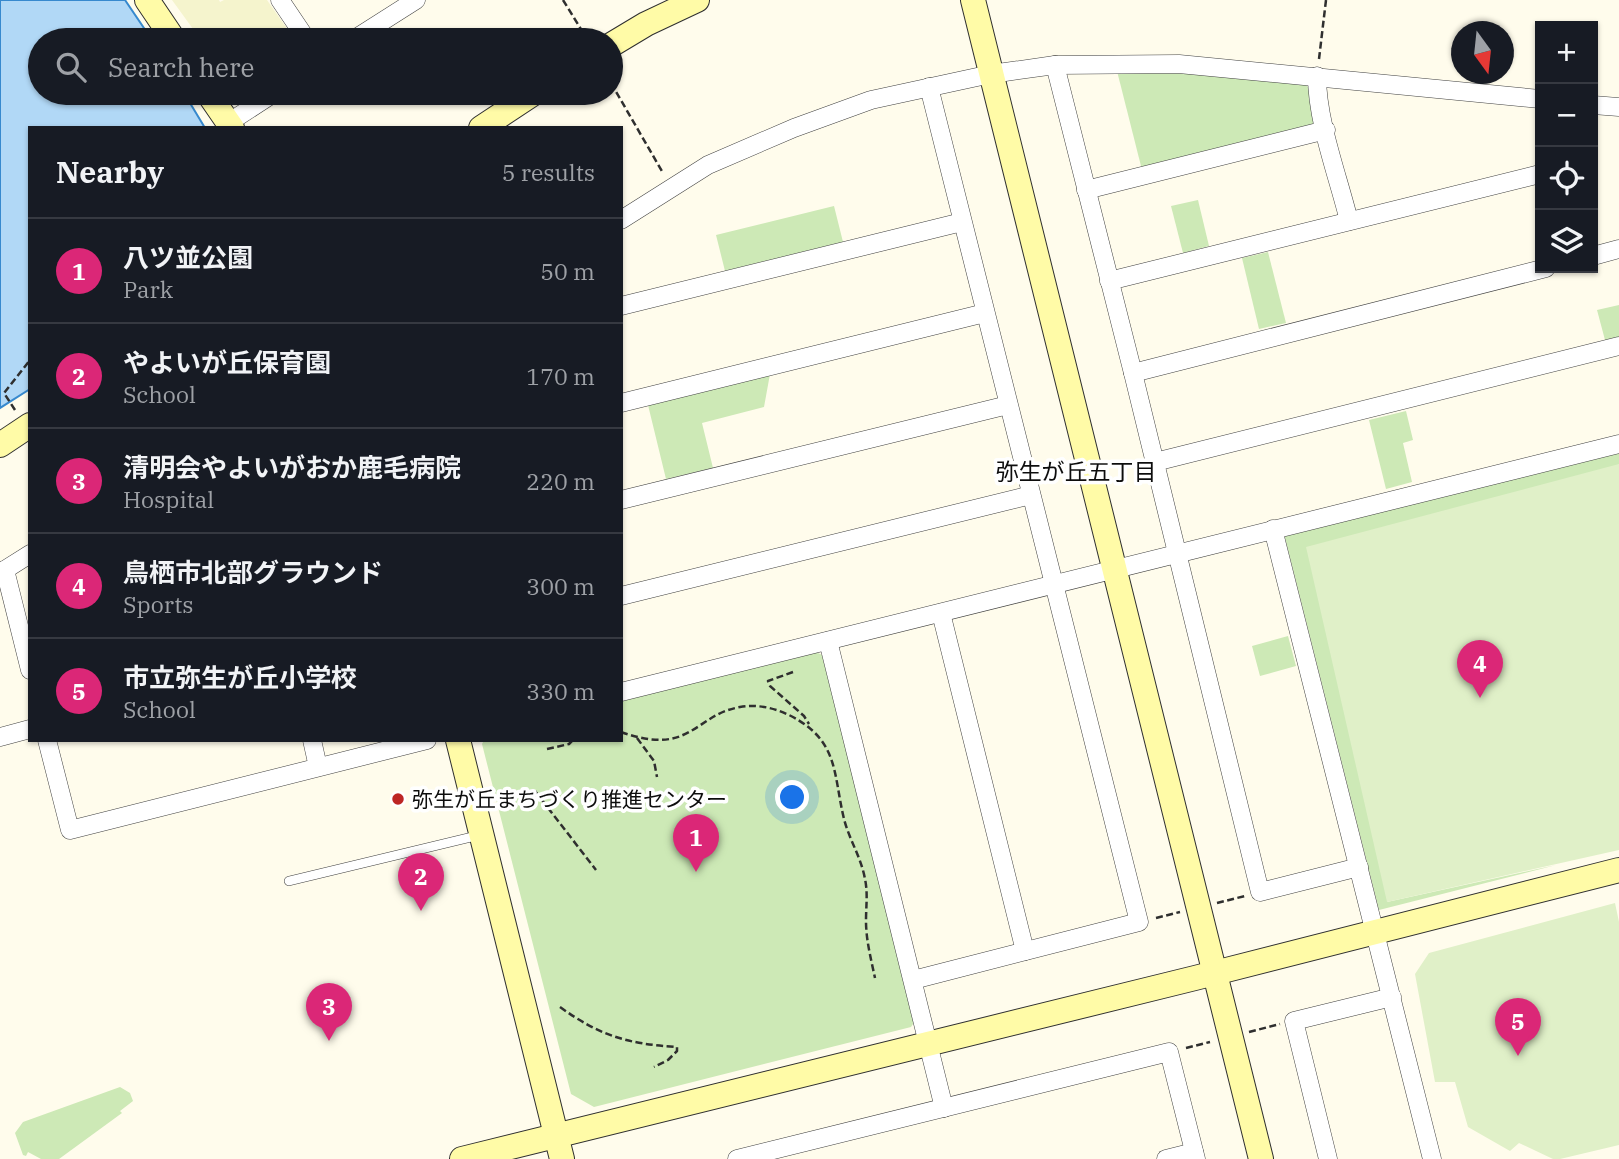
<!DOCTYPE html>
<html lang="en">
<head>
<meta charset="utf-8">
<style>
  body { margin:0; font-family:"IBM Plex Serif","Noto Sans JP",serif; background:#242831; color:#f1f3f6 }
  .controls { position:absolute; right:21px; top:21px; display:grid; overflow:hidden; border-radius:0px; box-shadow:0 2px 5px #0004 }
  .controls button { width:63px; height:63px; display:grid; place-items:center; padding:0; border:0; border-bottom:2px solid #363941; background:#171b24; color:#f1f3f6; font:35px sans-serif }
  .compass { position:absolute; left:1451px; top:21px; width:63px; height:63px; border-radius:50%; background:#171b24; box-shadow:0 2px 5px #0004; rotate:165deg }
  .you { position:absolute; left:793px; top:798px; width:24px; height:24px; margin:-18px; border:5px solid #fff; border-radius:50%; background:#1a73e8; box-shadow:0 0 0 10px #1a73e833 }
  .badge { display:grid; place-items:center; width:46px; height:46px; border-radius:50%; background:#db2777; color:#fff; font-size:23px; font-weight:700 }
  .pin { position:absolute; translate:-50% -58px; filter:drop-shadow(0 2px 4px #0008) }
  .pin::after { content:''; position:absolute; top:37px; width:24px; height:21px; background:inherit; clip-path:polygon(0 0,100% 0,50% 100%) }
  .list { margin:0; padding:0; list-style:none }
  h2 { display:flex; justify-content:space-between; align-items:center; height:91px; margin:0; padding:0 28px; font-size:30px }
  h2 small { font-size:23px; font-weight:400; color:#9ea1a6 }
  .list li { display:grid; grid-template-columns:46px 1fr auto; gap:21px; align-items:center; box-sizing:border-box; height:105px; padding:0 28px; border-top:2px solid #363941 }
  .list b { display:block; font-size:26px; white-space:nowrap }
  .list p { margin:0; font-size:23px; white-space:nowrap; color:#9ea1a6 }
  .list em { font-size:23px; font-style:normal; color:#9ea1a6 }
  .icon { flex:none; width:38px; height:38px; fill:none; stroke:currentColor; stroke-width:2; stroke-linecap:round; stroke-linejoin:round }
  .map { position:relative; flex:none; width:1619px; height:1159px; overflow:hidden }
  .search { position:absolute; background:#171b24; box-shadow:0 2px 5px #0004; left:28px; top:28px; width:595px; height:77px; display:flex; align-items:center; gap:18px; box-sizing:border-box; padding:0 24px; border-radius:38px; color:#9ea1a6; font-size:26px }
  .panel { position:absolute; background:#171b24; box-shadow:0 2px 5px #0004; left:28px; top:126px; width:595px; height:616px; border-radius:0px }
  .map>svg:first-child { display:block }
</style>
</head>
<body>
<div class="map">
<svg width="1619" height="1159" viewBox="0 0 1619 1159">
  <rect width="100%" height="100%" fill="#fffcec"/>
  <!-- farmland -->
  <polygon fill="#f5f4cd" points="172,0 219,0 220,2 224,0 267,0 295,40 201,40"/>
  <!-- green -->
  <g fill="#cde9b6">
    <polygon points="1117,71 1168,71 1302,81 1308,87 1317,122 1313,128 1142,170"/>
    <polygon points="1198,200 1209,246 1183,253 1171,206"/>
    <polygon points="834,206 843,242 725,271 716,235"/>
    <polygon points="1268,252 1286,323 1259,329 1242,258"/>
    <polygon points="1619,305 1619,337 1605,340 1597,310"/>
    <polygon points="770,374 764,407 702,423 713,468 666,479 648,405"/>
    <polygon points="1406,411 1413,440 1403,443 1412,482 1386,489 1369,420"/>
    <polygon points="1619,451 1619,464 1387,902 1556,865 1379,910 1284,534"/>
    <polygon points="1288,636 1296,666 1260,676 1252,646"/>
    <polygon points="816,652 822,655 915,1021 911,1027 594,1107 571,1094 482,744 484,740 621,740 621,701"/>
    <polygon points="120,1087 130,1093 133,1101 120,1111 122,1113 59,1159 41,1159 28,1152 26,1156 23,1155 15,1133 23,1122"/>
  </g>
  <!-- pitch -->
  <g fill="#e0f0c8">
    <polygon points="1619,464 1619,850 1387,902 1306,547"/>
    <polygon points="1615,903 1619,922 1619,1145 1560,1159 1553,1159 1519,1143 1510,1151 1468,1127 1455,1082 1435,1082 1415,974 1429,953"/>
  </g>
  <!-- water -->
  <polygon fill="#b1d8f6" stroke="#3789ce" stroke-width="2" points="0,0 125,0 152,40 40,40 40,93 184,93 205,128 30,128 30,389 0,408"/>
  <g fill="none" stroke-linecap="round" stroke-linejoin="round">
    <defs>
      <polyline id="lane" points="289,881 480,835"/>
      <g id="street">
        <polyline points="280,0 307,40"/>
        <polyline points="353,40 416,0"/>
        <polyline points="1055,65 1133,373 1260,892 1359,867"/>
        <path d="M1317 76C1317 122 1338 176 1349 221"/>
        <polyline points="1593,105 1619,107"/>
        <polyline points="228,123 274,93"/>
        <polyline points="1086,190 1326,130"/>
        <polyline points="621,220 708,165 794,128 871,100 991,74 1055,65 1179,64 1540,99"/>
        <polyline points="1593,256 1619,249"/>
        <polyline points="1109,281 1540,174"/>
        <polyline points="621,306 962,222"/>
        <polyline points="1133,373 1546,268"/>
        <polyline points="621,403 985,313"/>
        <polyline points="1155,462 1619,346"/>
        <polyline points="621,500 1008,405"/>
        <polyline points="1273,529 1432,1159"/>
        <polyline points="5,570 30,670"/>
        <polyline points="0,573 30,554"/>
        <polyline points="621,596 1031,495"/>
        <polyline points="941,613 1025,951"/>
        <polyline points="828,641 944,1108"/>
        <polyline points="621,692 1619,444"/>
        <polyline points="0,737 30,729"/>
        <polyline points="47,740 70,830 427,740"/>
        <polyline points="312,740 318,767"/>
        <polyline points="913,980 1139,922 929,87"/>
        <polyline points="737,1159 1169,1052 1196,1159"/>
        <polyline points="1166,1159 1194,1152"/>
        <polyline points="1328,1159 1294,1021 1392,997"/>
      </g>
      <g id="secondary">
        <polyline points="147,0 174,40"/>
        <polyline points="973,0 1261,1159"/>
        <polyline points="611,45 646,24 697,0"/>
        <polyline points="208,93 232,128"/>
        <polyline points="481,128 534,93"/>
        <polyline points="0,445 30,425"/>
        <polyline points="458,740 562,1159"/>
        <polyline points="462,1159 1195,978 1619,870"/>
      </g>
    </defs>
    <!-- lane casing -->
    <use href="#lane" stroke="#404040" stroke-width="10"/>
    <!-- street casing -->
    <use href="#street" stroke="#404040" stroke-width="19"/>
    <!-- secondary casing -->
    <use href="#secondary" stroke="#2f2f2f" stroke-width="26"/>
    <!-- path -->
    <g stroke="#2f2f2f" stroke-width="2.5" stroke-dasharray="7 3.5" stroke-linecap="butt">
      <polyline points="563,0 584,34"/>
      <polyline points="1319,59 1326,0"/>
      <polyline points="611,83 663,173"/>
      <polyline points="15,410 4,393 30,360"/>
      <polyline points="793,672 768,681 770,686 804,716 809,724"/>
      <path d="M621 732C641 739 663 744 683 735 705 725 713 712 740 707 758 704 775 708 791 716 839 741 833 773 844 819 849 839 861 857 865 879 868 893 866 906 866 921 866 940 871 959 875 978"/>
      <polyline points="637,738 654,761 657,777"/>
      <polyline points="547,749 569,744 573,740"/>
      <polyline points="535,791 596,870"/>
      <polyline points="1217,903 1245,896"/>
      <polyline points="1156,918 1180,912"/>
      <path d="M560 1007C600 1036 628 1044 677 1047V1051L668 1060 654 1067"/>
      <polyline points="1249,1032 1280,1024"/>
      <polyline points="1186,1048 1210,1042"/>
    </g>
    <!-- lane -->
    <use href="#lane" stroke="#fff" stroke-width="9"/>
    <!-- street -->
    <use href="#street" stroke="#fff" stroke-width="18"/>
    <!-- secondary -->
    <use href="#secondary" stroke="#fffba7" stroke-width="24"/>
  </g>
  <!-- markers -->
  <circle fill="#bd2624" stroke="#fff" stroke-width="2.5" cx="398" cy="799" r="7"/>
  <g text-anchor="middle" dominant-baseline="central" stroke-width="7" stroke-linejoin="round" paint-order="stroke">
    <!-- poi labels -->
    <g font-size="21" fill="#0d0d0d" stroke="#fff" text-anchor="start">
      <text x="412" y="799">弥生が丘まちづくり推進センター</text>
    </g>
    <!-- neighbourhood labels -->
    <g font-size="23" fill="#0d0d0d" stroke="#fff">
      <text x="1076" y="471">弥生が丘五丁目</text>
    </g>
  </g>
</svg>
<div class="controls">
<button>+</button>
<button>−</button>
<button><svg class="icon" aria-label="locate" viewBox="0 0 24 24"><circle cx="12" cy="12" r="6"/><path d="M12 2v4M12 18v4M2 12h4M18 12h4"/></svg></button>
<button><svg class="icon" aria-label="layers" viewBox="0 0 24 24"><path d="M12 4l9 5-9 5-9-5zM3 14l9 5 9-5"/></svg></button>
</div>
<svg class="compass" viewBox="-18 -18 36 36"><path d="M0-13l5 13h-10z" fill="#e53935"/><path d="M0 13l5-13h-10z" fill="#9ea1a6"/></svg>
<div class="you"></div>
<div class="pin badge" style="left:696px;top:872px">1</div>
<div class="pin badge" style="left:421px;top:911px">2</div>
<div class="pin badge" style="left:329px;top:1041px">3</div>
<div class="pin badge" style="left:1480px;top:698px">4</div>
<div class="pin badge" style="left:1518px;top:1056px">5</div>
<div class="search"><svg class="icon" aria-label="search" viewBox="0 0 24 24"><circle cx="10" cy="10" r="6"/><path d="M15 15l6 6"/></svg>Search here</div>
<section class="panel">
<h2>Nearby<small>5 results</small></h2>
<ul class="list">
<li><span class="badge">1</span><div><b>八ツ並公園</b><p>Park</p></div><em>50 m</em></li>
<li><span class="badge">2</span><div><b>やよいが丘保育園</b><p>School</p></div><em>170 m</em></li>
<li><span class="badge">3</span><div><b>清明会やよいがおか鹿毛病院</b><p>Hospital</p></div><em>220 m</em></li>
<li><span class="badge">4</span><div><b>鳥栖市北部グラウンド</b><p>Sports</p></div><em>300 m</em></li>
<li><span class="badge">5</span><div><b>市立弥生が丘小学校</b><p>School</p></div><em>330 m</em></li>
</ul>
</section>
</div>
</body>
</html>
